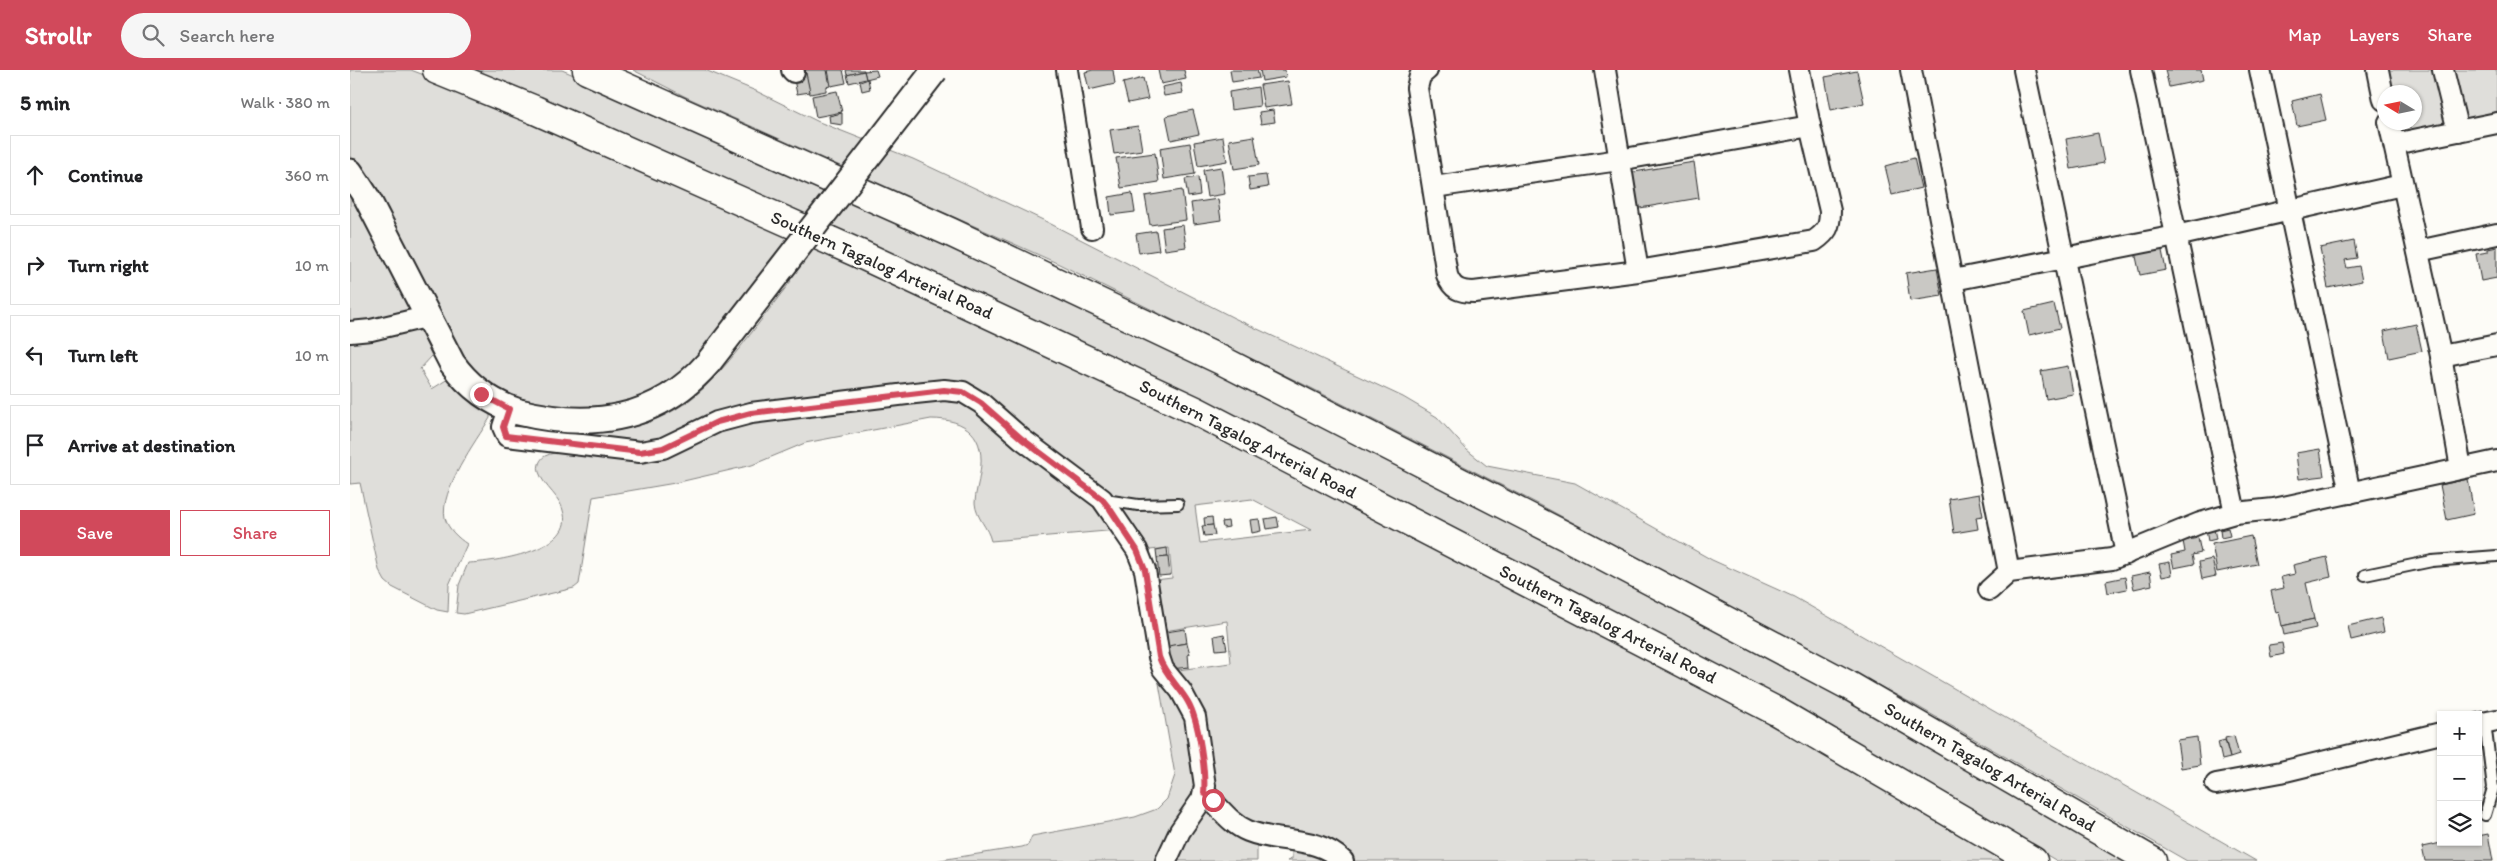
<!DOCTYPE html>
<html lang="en">
<head>
<meta charset="utf-8">
<style>
  body { margin:0; font-family:Itim,sans-serif; background:#f6f6f6; color:#202124 }
  .controls { position:absolute; right:15px; bottom:15px; display:grid; overflow:hidden; border-radius:0px; box-shadow:0 1px 4px #0004 }
  .controls button { width:45px; height:45px; display:grid; place-items:center; padding:0; border:0; border-bottom:1px solid #e0e0e0; background:#fff; color:#202124; font:25px sans-serif }
  .compass { position:absolute; left:2027px; top:15px; width:45px; height:45px; border-radius:50%; background:#fff; box-shadow:0 1px 4px #0004; rotate:280deg }
  .stop { position:absolute; width:15px; height:15px; margin:-11px; border:4px solid #d1495b; border-radius:50%; background:#fff }
  .stop.end { background:#d1495b; border-color:#fff; box-shadow:0 1px 5px #0008 }
  .list { margin:0; padding:0; list-style:none }
  h2 { display:flex; justify-content:space-between; align-items:center; height:65px; margin:0; padding:0 20px; font-size:21px }
  h2 small { font-size:16px; font-weight:400; color:#757577 }
  .list li { display:grid; grid-template-columns:32px 1fr auto; gap:15px; align-items:center; box-sizing:border-box; height:80px; margin:0 10px 10px; padding:0 10px; border:1px solid #e0e0e0; border-radius:0px }
  .list b { display:block; font-size:19px; white-space:nowrap }
  .list em { font-size:16px; font-style:normal; color:#757577 }
  .actions { display:flex; gap:10px; padding:15px 20px }
  .actions a { flex:1; padding:11px 0; border:1px solid #d1495b; border-radius:0px; text-align:center; font-size:18px; color:#d1495b }
  .actions .main { background:#d1495b; color:#fff }
  .icon { flex:none; width:28px; height:28px; fill:none; stroke:currentColor; stroke-width:2; stroke-linecap:round; stroke-linejoin:round }
  .map { position:relative; flex:none; width:2147px; height:791px; overflow:hidden }
  header { display:flex; align-items:center; gap:30px; box-sizing:border-box; height:70px; padding:0 25px; background:#d1495b; color:#fff }
  header strong { font-size:24px }
  nav { display:flex; gap:28px; margin-inline-start:auto; font-size:18px }
  .search { width:350px; height:45px; background:#f6f6f6; display:flex; align-items:center; gap:12px; box-sizing:border-box; padding:0 18px; border-radius:28px; color:#757577; font-size:19px }
  main { display:flex }
  aside { flex:1; background:#fff }
  .map>svg:first-child { display:block }
</style>
</head>
<body>
<header>
<strong>Strollr</strong>
<div class="search"><svg class="icon" aria-label="search" viewBox="0 0 24 24"><circle cx="10" cy="10" r="6"/><path d="M15 15l6 6"/></svg>Search here</div>
<nav><a>Map</a><a>Layers</a><a>Share</a></nav>
</header>
<main>
<aside>
<h2>5 min<small>Walk · 380 m</small></h2>
<ul class="list">
<li><svg class="icon" aria-label="ahead" viewBox="0 0 24 24"><path d="M12 20V5M6 11l6-6 6 6"/></svg><div><b>Continue</b></div><em>360 m</em></li>
<li><svg class="icon" aria-label="right" viewBox="0 0 24 24"><path d="M7 20v-9h11M14 6l5 5-5 5"/></svg><div><b>Turn right</b></div><em>10 m</em></li>
<li><svg class="icon" aria-label="left" viewBox="0 0 24 24"><path d="M17 20v-9H6M10 6l-5 5 5 5"/></svg><div><b>Turn left</b></div><em>10 m</em></li>
<li><svg class="icon" aria-label="arrive" viewBox="0 0 24 24"><path d="M6 21V4h12l-3 4 3 4H6"/></svg><div><b>Arrive at destination</b></div></li>
</ul>
<div class="actions"><a class="main">Save</a><a>Share</a></div>
</aside>
<div class="map">
<svg width="2147" height="791" viewBox="0 0 2147 791">
  <rect width="100%" height="100%" fill="#fdfcf7"/>
  <filter id="ink" filterUnits="userSpaceOnUse"><feTurbulence type="fractalNoise" baseFrequency=".02" numOctaves="2"/><feDisplacementMap in="SourceGraphic" scale="10" xChannelSelector="R" yChannelSelector="G"/><feConvolveMatrix kernelMatrix="1 2 1 2 8 2 1 2 1" color-interpolation-filters="sRGB"/></filter>
  <g filter="url(#ink)">
    <!-- green -->
    <g fill="#dfdeda" stroke="#858482" fill-rule="evenodd">
      <path d="M0 0H61L74 5 308 106 835 347 1419 650 1660 791H1001L913 762 866 727 820 601 881 593 877 551 814 561 788 475 630 327 492 326 310 373 168 365 160 355C230 370 302 369 357 315 388 284 414 245 441 211L414 199C389 231 367 267 339 295 287 347 201 351 138 314 129 309 121 299 113 292L13 102 0 86ZM902 429 961 460 850 473 845 436ZM819 478 822 508 805 510 800 480Z"/>
      <polygon points="118,0 212,0 322,47 863,297 1490,621 1784,791 1707,791 1486,661"/>
      <polygon points="283,0 355,0 406,21 469,52 563,89 693,150 884,248 1053,327 1087,347 1117,380 1137,396 1225,413 1362,490 1444,527 1906,791 1837,791 1565,635 1190,435 963,319 709,194 336,27"/>
      <polygon points="2038,0 2147,0 2147,47 2065,64 2052,59 2050,53 2064,52 2064,22 2043,22"/>
      <polygon points="0,117 60,239 59,244 0,257"/>
      <path d="M68 255 82 286 70 299 82 319 101 307 140 341V348C126 371 89 421 95 448 98 459 108 468 117 474L99 515 98 542 87 540 42 517 35 511 29 500 10 413 0 414V266Z"/>
      <path d="M605 325 737 424 768 460 641 471C638 457 626 448 625 433 625 423 629 413 630 403 636 366 617 349 581 349L455 373 402 395 325 413 243 427 229 514 224 518 114 544 106 543 109 515 118 493C144 492 222 481 214 444 211 426 194 418 189 402 187 396 190 389 195 386 206 381 224 379 236 381 243 381 251 385 258 383 297 375 334 363 372 357 450 344 527 335 605 325Z"/>
      <polygon points="806,596 832,632 849,715 812,791 584,791 672,777 678,775 682,766 785,747 807,739 817,729 825,705"/>
      <polygon points="853,733 907,772 907,791 819,791"/>
      <polygon points="942,778 987,791 937,791 942,789"/>
    </g>
    <!-- building -->
    <g fill="#c9c8c4" stroke="#2b2b2b">
      <polygon points="455,0 477,0 480,16 476,17 476,21 460,24"/>
      <polygon points="478,0 493,0 496,13 481,16"/>
      <polygon points="496,0 514,0 514,1 497,5"/>
      <polygon points="526,0 528,6 516,9 514,1"/>
      <polygon points="743,0 763,0 765,14 739,20 735,2"/>
      <polygon points="808,0 834,0 836,9 811,14"/>
      <polygon points="880,0 907,0 909,8 882,12"/>
      <polygon points="910,0 935,0 936,7 912,11"/>
      <polygon points="1815,0 1851,0 1853,10 1819,17"/>
      <polygon points="514,1 516,9 499,13 497,5"/>
      <polygon points="1507,1 1514,33 1481,40 1475,7"/>
      <polygon points="456,3 460,22 447,24 443,5"/>
      <polygon points="793,8 798,29 778,33 773,13"/>
      <polygon points="518,9 520,19 512,21 510,12"/>
      <polygon points="938,11 942,34 914,38 910,15"/>
      <polygon points="831,13 833,23 814,26 812,17"/>
      <polygon points="908,17 910,36 881,40 879,22"/>
      <polygon points="487,21 492,42 466,47 462,26"/>
      <polygon points="1970,24 1976,50 1947,56 1942,31"/>
      <polygon points="843,40 849,64 821,70 816,46"/>
      <polygon points="923,40 925,52 911,54 909,42"/>
      <polygon points="492,43 492,55 480,53 479,46"/>
      <polygon points="788,56 792,80 764,84 760,60"/>
      <polygon points="1748,63 1754,93 1721,99 1716,69"/>
      <polygon points="904,66 909,95 884,99 879,70"/>
      <polygon points="873,67 877,91 848,96 844,72"/>
      <polygon points="840,73 845,104 814,109 810,78"/>
      <polygon points="805,83 809,112 771,118 766,88"/>
      <polygon points="1564,88 1571,118 1542,125 1535,96"/>
      <polygon points="1344,92 1349,128 1284,139 1278,103"/>
      <polygon points="871,97 875,124 857,127 853,100"/>
      <polygon points="916,105 918,117 900,120 898,107"/>
      <polygon points="848,107 850,125 838,127 835,109"/>
      <polygon points="832,120 836,150 800,155 795,126"/>
      <polygon points="782,123 785,142 761,145 759,127"/>
      <polygon points="868,129 871,150 844,154 841,133"/>
      <polygon points="833,155 836,177 815,180 812,158"/>
      <polygon points="806,161 809,180 789,183 786,164"/>
      <polygon points="2004,171 2007,188 1995,190 1997,198 2009,196 2012,211 1978,218 1970,178"/>
      <polygon points="1811,176 1816,200 1790,205 1785,182"/>
      <polygon points="2147,177 2147,208 2131,211 2126,184 2138,182 2138,179"/>
      <polygon points="1587,198 1592,226 1560,231 1556,203"/>
      <polygon points="1704,234 1710,258 1679,265 1674,241"/>
      <polygon points="2066,254 2072,281 2039,288 2034,261"/>
      <polygon points="1718,296 1723,324 1696,329 1691,301"/>
      <polygon points="1970,379 1974,406 1949,409 1946,383"/>
      <polygon points="2118,409 2124,444 2097,450 2090,415"/>
      <polygon points="1629,424 1633,446 1626,447 1628,459 1604,463 1599,429"/>
      <polygon points="862,447 863,455 855,456 854,448"/>
      <polygon points="927,447 929,457 917,459 915,449"/>
      <polygon points="909,449 911,461 902,463 900,450"/>
      <polygon points="878,451 879,457 873,458 872,452"/>
      <polygon points="1863,453 1866,469 1858,471 1855,455"/>
      <polygon points="863,455 865,465 854,466 852,456"/>
      <polygon points="1878,458 1880,466 1871,468 1870,460"/>
      <polygon points="1901,466 1907,494 1867,502 1862,474"/>
      <polygon points="1848,468 1851,483 1842,485 1844,494 1824,498 1821,485 1835,482 1833,471"/>
      <polygon points="817,478 818,487 807,488 806,480"/>
      <polygon points="818,487 820,505 809,506 807,488"/>
      <polygon points="1977,487 1981,507 1956,513 1964,549 1932,556 1929,542 1926,543 1921,521 1934,518 1931,507 1945,504 1943,495"/>
      <polygon points="1862,489 1866,506 1852,509 1849,492"/>
      <polygon points="1820,492 1822,505 1812,507 1809,494"/>
      <polygon points="1800,502 1802,515 1784,519 1781,506"/>
      <polygon points="1775,507 1777,519 1758,523 1756,511"/>
      <polygon points="2031,548 2034,562 2001,570 1998,556"/>
      <polygon points="1964,549 1966,558 1934,565 1932,556"/>
      <polygon points="835,559 837,573 818,576 816,562"/>
      <polygon points="874,564 877,579 866,580 864,566"/>
      <polygon points="837,573 840,584 838,584 839,597 821,599 818,576"/>
      <polygon points="1932,573 1934,584 1921,587 1919,575"/>
      <polygon points="1884,666 1889,685 1880,688 1875,668"/>
      <polygon points="1847,667 1850,695 1831,698 1827,670"/>
      <polygon points="1875,670 1880,688 1872,690 1868,672"/>
      <polygon points="2138,764 2143,791 2075,791 2072,777 2096,772 2128,772 2128,766"/>
    </g>
    <g fill="none" stroke-linecap="round" stroke-linejoin="round">
      <defs>
        <g id="service">
          <polyline points="755,430 788,435 828,434"/>
          <polyline points="2015,505 2082,491 2147,486"/>
          <polyline points="2135,745 2143,718 2135,652"/>
        </g>
        <g id="minor">
          <polyline points="442,0 444,2"/>
          <polyline points="717,0 742,158"/>
          <path d="M1077 0 1070 6 1067 18 1097 205C1102 219 1110 222 1124 222L1288 201 1464 171C1477 162 1480 157 1480 141L1460 56 1449 0"/>
          <polyline points="1255,0 1288,201"/>
          <polyline points="1561,0 1659,502"/>
          <polyline points="1674,0 1776,484"/>
          <polyline points="1791,0 1885,443"/>
          <polyline points="1910,0 2000,423"/>
          <polyline points="2028,0 2034,30"/>
          <polyline points="2093,0 2108,61"/>
          <polyline points="2039,52 2091,286 2111,398"/>
          <polyline points="2044,74 2147,53"/>
          <polyline points="1084,117 1269,90 1460,56"/>
          <polyline points="2068,181 2147,164"/>
          <polyline points="1603,210 1826,166 2052,115"/>
          <polyline points="0,262 21,260 76,247"/>
          <polyline points="2091,286 2147,275"/>
          <polyline points="159,339 153,357 157,366 290,382 313,378 367,352 401,343 565,323 594,320 613,322 631,333 672,369 752,429 759,439 787,480 795,500 809,587 813,599 831,621 845,647 855,716 852,729 830,761 816,791"/>
          <polyline points="1639,520 1659,502 1762,489 1850,453 1885,443 1924,439 2147,391"/>
          <polyline points="2128,654 2147,650"/>
          <polyline points="1866,714 1931,702 2091,663"/>
          <path d="M854 723C869 736 880 754 898 761 930 774 967 765 993 791"/>
        </g>
        <path id="tertiary" d="M0 102 17 128 102 293C119 317 141 333 169 342"/>
        <g id="motorway">
          <polyline points="87,0 185,40 510,184 846,341 1426,641 1683,791"/>
          <polyline points="237,0 600,162 873,291 1231,474 1498,615 1802,791"/>
        </g>
      </defs>
      <!-- service casing -->
      <use href="#service" stroke="#2b2b2b" stroke-width="14"/>
      <!-- minor casing -->
      <use href="#minor" stroke="#2b2b2b" stroke-width="24"/>
      <!-- tertiary casing -->
      <use href="#tertiary" stroke="#2b2b2b" stroke-width="29"/>
      <!-- motorway casing -->
      <use href="#motorway" stroke="#2b2b2b" stroke-width="31"/>
      <!-- service -->
      <use href="#service" stroke="#fdfcf7" stroke-width="10"/>
      <!-- minor -->
      <use href="#minor" stroke="#fdfcf7" stroke-width="20"/>
      <!-- tertiary -->
      <use href="#tertiary" stroke="#fdfcf7" stroke-width="25"/>
      <!-- motorway -->
      <use href="#motorway" stroke="#fdfcf7" stroke-width="28"/>
      <defs>
        <path id="tertiary-bridge" d="M169 342C242 360 307 351 358 293L585 0"/>
      </defs>
      <!-- tertiary-bridge casing -->
      <use href="#tertiary-bridge" stroke="#2b2b2b" stroke-width="29" stroke-linecap="butt"/>
      <!-- tertiary-bridge -->
      <use href="#tertiary-bridge" stroke="#fdfcf7" stroke-width="25"/>
    </g>
  </g>
  <g fill="none" stroke-linecap="round" stroke-linejoin="round" filter="url(#ink)">
    <!-- route -->
    <path stroke="#d1495b" stroke-width="6" d="M131 324 159 339 153 357 156 366 290 382 313 378 367 352 401 343 594 320 613 322 631 333 672 369 752 429 760 439 787 480 795 500 809 587C815 605 829 616 838 632 849 651 856 702 854 723L863 730"/>
  </g>
  <g text-anchor="middle" dominant-baseline="central" stroke-width="5" stroke-linejoin="round" paint-order="stroke">
    <!-- street labels -->
    <g font-size="18" fill="#2b2b2b" stroke="#fdfcf7">
      <text transform="translate(532 195) rotate(24)">Southern Tagalog Arterial Road</text>
      <text transform="translate(898 369) rotate(27)">Southern Tagalog Arterial Road</text>
      <text transform="translate(1258 554) rotate(27)">Southern Tagalog Arterial Road</text>
      <text transform="translate(1640 697) rotate(30)">Southern Tagalog Arterial Road</text>
    </g>
  </g>
</svg>
<div class="controls">
<button>+</button>
<button>−</button>
<button><svg class="icon" aria-label="layers" viewBox="0 0 24 24"><path d="M12 4l9 5-9 5-9-5zM3 14l9 5 9-5"/></svg></button>
</div>
<svg class="compass" viewBox="-18 -18 36 36"><path d="M0-13l5 13h-10z" fill="#e53935"/><path d="M0 13l5-13h-10z" fill="#757577"/></svg>
<div class="stop" style="left:863px;top:730px"></div>
<div class="stop end" style="left:131px;top:324px"></div>
</div>
</main>
</body>
</html>
